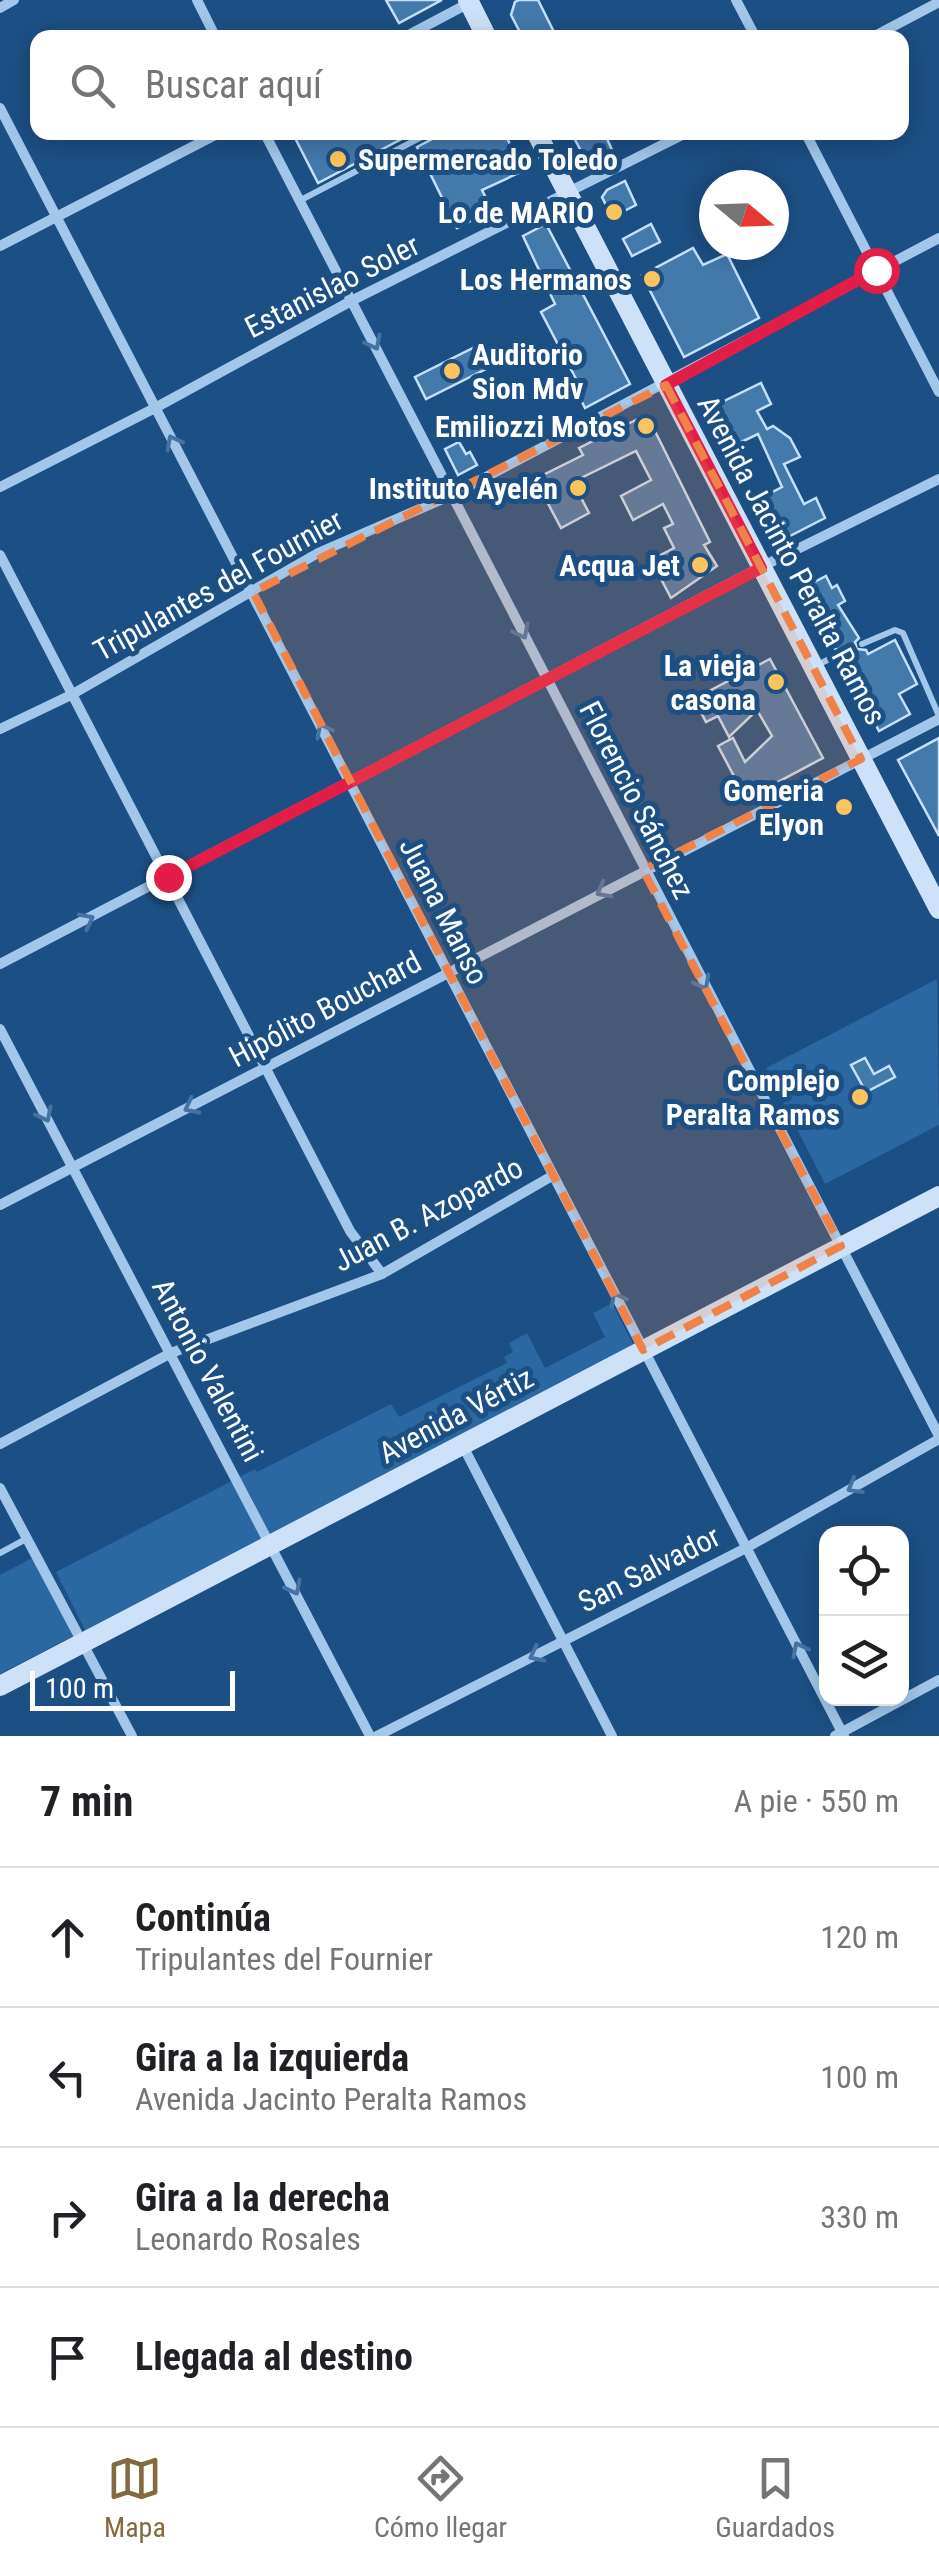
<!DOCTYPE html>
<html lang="es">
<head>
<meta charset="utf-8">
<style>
  body { margin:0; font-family:"Roboto Condensed",sans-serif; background:#f2f2f2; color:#202124 }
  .controls { position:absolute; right:30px; bottom:30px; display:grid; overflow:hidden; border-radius:20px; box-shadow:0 5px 25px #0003 }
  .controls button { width:90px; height:90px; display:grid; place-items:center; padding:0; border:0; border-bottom:2px solid #e0e0e0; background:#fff; color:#202124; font:50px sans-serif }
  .compass { position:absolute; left:699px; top:170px; width:90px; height:90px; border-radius:50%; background:#fff; box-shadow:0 5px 25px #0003; rotate:109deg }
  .scale { position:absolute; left:30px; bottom:25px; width:205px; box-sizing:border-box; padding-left:10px; border:5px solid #fff; border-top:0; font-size:28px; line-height:35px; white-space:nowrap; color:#fff; -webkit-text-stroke:8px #1c4f83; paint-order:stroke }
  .stop { position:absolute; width:30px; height:30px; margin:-22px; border:8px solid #e11d48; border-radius:50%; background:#fff }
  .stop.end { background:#e11d48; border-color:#fff; box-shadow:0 2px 10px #0008 }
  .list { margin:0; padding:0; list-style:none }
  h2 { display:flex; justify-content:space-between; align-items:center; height:130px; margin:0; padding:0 40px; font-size:42px }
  h2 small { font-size:32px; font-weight:400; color:#757577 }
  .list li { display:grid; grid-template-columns:65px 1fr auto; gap:30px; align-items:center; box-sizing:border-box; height:140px; padding:0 40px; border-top:2px solid #e0e0e0 }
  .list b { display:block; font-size:38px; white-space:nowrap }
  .list p { margin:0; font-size:32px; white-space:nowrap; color:#757577 }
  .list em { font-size:32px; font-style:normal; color:#757577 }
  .icon { flex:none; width:55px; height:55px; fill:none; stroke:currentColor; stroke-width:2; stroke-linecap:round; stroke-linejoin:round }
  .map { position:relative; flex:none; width:939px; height:1736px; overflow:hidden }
  .search { position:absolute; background:#fff; box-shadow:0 5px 25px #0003; left:30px; right:30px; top:30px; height:110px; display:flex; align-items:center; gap:25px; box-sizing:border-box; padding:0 35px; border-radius:20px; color:#757577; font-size:38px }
  .sheet { height:690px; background:#fff }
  nav { display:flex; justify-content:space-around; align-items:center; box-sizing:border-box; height:140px; border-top:2px solid #e0e0e0; background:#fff; font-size:28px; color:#757577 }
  nav a { display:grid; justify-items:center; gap:5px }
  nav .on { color:#836a3f }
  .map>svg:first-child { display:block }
</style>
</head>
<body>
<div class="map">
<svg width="939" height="1736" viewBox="0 0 939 1736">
  <rect width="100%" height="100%" fill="#1c4f83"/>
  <!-- green -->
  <g fill="#2b67a0">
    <polygon points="937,979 939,1125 825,1184 766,1068"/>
    <polygon points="612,1303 634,1346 85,1630 56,1572 255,1469 257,1472 391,1404 399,1417 507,1363 504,1357 513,1352 509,1343 527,1333 545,1368 605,1337 593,1313"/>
    <polygon points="32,1558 73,1636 0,1674 0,1575"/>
  </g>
  <!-- building -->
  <g fill="#4479ac" stroke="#c6e0f8" stroke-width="2.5">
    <polygon points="386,0 442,0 399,23"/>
    <polygon points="519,0 538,0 557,38 523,38 511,15 515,2"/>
    <polygon points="292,132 415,132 318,183"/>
    <polygon points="438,132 504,132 523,171 482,190 492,210 457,228 417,147 434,138"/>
    <polygon points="580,132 604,132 612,150 587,162 573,136"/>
    <polygon points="625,181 636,205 612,217 602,197 607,190"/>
    <polygon points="546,224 630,384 585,408 572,382 576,379 541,312 555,304 523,236"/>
    <polygon points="651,224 660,242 632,256 623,239"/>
    <polygon points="693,248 703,265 727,254 759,318 684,357 642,275"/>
    <polygon points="483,343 494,365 426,399 415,377"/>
    <polygon points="761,383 771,404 757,411 767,429 773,426 790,438 800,457 784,464 804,504 816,498 825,518 782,540 761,498 782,487 758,434 735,445 716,405"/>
    <polygon points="642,417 649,419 710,542 704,545 717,566 671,598 651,560 674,548 664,528 673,524 663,504 633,520 621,496 651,480 636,451 573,482 589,513 561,528 535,479 583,455 579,448"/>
    <polygon points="459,442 466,454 470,452 477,465 458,475 445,449"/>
    <polygon points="826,576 832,588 837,585 845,601 838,605 859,638 855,642 857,649 866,650 868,654 895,640 917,684 899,694 910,714 879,731 842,661 844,651 835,649 803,588"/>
    <polygon points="770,659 823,758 746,799 718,746 733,738 745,762 772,736 757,710 729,737 718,716 706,722 694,699"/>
    <polygon points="939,738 939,836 898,760"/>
    <polygon points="865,1058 874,1074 889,1066 895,1077 866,1092 851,1065"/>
  </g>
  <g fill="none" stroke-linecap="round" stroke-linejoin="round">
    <!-- lane -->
    <g stroke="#a2c7ea" stroke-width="6">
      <polyline points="299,201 431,132"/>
      <polyline points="862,644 895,630 903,633 939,716"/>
      <polyline points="817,665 838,655"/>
      <polyline points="0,1553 26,1539"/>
    </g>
    <!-- street -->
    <g stroke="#a2c7ea" stroke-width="10">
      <polyline points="197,0 216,38"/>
      <polyline points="736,0 756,38"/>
      <polyline points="0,8 14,0"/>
      <polyline points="403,38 469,3"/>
      <polyline points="871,38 939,2"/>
      <polyline points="0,108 844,1736"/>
      <polyline points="264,132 939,1436"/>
      <polyline points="805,132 939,392"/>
      <polyline points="0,246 221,132"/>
      <polyline points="0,487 155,408 353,300 688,132"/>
      <polyline points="0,555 350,1231 382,1274"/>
      <polyline points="0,729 71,695 318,553 452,495 939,238"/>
      <polyline points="0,964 761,567 939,479"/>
      <polyline points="0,1029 370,1736"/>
      <polyline points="0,1205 939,719"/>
      <polyline points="0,1444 171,1353 382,1274 552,1176"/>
      <polyline points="463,1446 612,1736"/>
      <polyline points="0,1488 132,1736"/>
      <polyline points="377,1736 746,1548 939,1439"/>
      <polyline points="835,1736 939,1680"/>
    </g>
    <!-- secondary -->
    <g stroke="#cde2f8" stroke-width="20">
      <polyline points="468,0 487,38"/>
      <polyline points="536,132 939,909"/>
      <polyline points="0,1686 939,1196"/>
    </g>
  </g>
  <!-- one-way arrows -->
  <defs><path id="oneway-chevron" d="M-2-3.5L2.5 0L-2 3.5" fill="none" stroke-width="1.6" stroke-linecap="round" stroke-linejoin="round" transform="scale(2.5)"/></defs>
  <g stroke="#4473a2">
    <use href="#oneway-chevron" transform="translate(374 343) rotate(63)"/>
    <use href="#oneway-chevron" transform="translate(173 442) rotate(-118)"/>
    <use href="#oneway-chevron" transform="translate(522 632) rotate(63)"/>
    <use href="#oneway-chevron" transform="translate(323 730) rotate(-117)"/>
    <use href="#oneway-chevron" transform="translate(603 891) rotate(152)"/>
    <use href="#oneway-chevron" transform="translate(87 920) rotate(-27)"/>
    <use href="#oneway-chevron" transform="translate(703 983) rotate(62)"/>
    <use href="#oneway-chevron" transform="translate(191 1107) rotate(153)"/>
    <use href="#oneway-chevron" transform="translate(45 1115) rotate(63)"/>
    <use href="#oneway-chevron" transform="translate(617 1299) rotate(-118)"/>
    <use href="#oneway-chevron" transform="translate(854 1487) rotate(150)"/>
    <use href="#oneway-chevron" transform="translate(294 1588) rotate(63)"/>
    <use href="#oneway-chevron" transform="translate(799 1649) rotate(-117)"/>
    <use href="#oneway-chevron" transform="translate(536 1655) rotate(153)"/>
  </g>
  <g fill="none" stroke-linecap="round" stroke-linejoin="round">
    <!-- route -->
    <polyline stroke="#e11d48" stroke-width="12" points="168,877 761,568 666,385 876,270"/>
  </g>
  <!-- marked area -->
  <path fill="#ee8249" fill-opacity="0.2" stroke="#ee8249" stroke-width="8" stroke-dasharray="20 12" stroke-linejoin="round" d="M666 385 861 759 643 870 841 1246 643 1350 253 592Z"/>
  <!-- markers -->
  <g fill="#fbc45f" stroke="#1c4f83" stroke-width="4">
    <circle cx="338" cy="159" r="10"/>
    <circle cx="614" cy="212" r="10"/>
    <circle cx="652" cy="279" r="10"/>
    <circle cx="452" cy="371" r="10"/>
    <circle cx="646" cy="426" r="10"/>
    <circle cx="578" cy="488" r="10"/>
    <circle cx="700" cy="565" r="10"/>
    <circle cx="776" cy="682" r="10"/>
    <circle cx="844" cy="807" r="10"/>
    <circle cx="860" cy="1097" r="10"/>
  </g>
  <g text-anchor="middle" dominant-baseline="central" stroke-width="10" stroke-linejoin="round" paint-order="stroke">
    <!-- poi labels -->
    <g font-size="30" font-weight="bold" fill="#fff" stroke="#1c4f83" text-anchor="end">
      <text x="358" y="159" text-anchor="start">Supermercado Toledo</text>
      <text x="594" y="212">Lo de MARIO</text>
      <text x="632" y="279">Los Hermanos</text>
      <text x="472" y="354" text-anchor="start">Auditorio<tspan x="472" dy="34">Sion Mdv</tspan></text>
      <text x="626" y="426">Emiliozzi Motos</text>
      <text x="558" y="488">Instituto Ayelén</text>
      <text x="680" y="565">Acqua Jet</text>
      <text x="756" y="665">La vieja<tspan x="756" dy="34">casona</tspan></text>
      <text x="824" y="790">Gomeria<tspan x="824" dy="34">Elyon</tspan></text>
      <text x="840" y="1080">Complejo<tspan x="840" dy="34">Peralta Ramos</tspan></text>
    </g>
    <!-- street labels -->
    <g font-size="30" fill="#fff" stroke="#1c4f83">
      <text transform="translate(332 286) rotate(-27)">Estanislao Soler</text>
      <text transform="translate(792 560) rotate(62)">Avenida Jacinto Peralta Ramos</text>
      <text transform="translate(218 585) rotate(-29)">Tripulantes del Fournier</text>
      <text transform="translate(637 800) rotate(63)">Florencio Sánchez</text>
      <text transform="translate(444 911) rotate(63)">Juana Manso</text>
      <text transform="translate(325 1009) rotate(-28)">Hipólito Bouchard</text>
      <text transform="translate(428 1214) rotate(-28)">Juan B. Azopardo</text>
      <text transform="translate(208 1370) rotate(62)">Antonio Valentini</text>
      <text transform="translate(456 1415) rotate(-28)">Avenida Vértiz</text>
      <text transform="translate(649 1569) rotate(-27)">San Salvador</text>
    </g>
  </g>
</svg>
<div class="controls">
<button><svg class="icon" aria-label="locate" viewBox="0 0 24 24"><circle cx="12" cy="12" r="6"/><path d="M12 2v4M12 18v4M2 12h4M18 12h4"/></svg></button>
<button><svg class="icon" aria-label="layers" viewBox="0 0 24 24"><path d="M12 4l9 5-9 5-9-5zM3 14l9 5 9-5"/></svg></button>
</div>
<svg class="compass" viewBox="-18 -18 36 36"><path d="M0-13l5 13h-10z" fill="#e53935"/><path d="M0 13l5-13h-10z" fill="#757577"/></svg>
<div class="scale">100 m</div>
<div class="stop" style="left:876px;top:270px"></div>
<div class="stop end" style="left:168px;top:877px"></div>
<div class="search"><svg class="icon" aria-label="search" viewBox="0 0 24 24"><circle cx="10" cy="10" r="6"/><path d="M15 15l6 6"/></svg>Buscar aquí</div>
</div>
<section class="sheet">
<h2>7 min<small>A pie · 550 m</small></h2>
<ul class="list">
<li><svg class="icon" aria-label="ahead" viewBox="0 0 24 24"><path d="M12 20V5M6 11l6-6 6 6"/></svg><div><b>Continúa</b><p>Tripulantes del Fournier</p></div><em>120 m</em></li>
<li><svg class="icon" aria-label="left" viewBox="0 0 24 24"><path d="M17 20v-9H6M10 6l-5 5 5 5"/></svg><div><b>Gira a la izquierda</b><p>Avenida Jacinto Peralta Ramos</p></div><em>100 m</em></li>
<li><svg class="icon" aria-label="right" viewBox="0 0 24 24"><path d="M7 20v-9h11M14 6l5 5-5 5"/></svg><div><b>Gira a la derecha</b><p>Leonardo Rosales</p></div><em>330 m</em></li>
<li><svg class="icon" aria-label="arrive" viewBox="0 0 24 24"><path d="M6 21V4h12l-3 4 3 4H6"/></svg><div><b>Llegada al destino</b></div></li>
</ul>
</section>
<nav>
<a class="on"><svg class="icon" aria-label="map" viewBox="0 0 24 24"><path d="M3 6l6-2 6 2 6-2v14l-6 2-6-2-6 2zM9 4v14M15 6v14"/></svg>Mapa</a>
<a><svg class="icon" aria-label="directions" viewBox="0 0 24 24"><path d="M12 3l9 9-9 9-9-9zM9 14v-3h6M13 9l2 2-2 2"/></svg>Cómo llegar</a>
<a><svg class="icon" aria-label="saved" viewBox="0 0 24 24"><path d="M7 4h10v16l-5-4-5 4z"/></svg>Guardados</a>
</nav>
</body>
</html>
